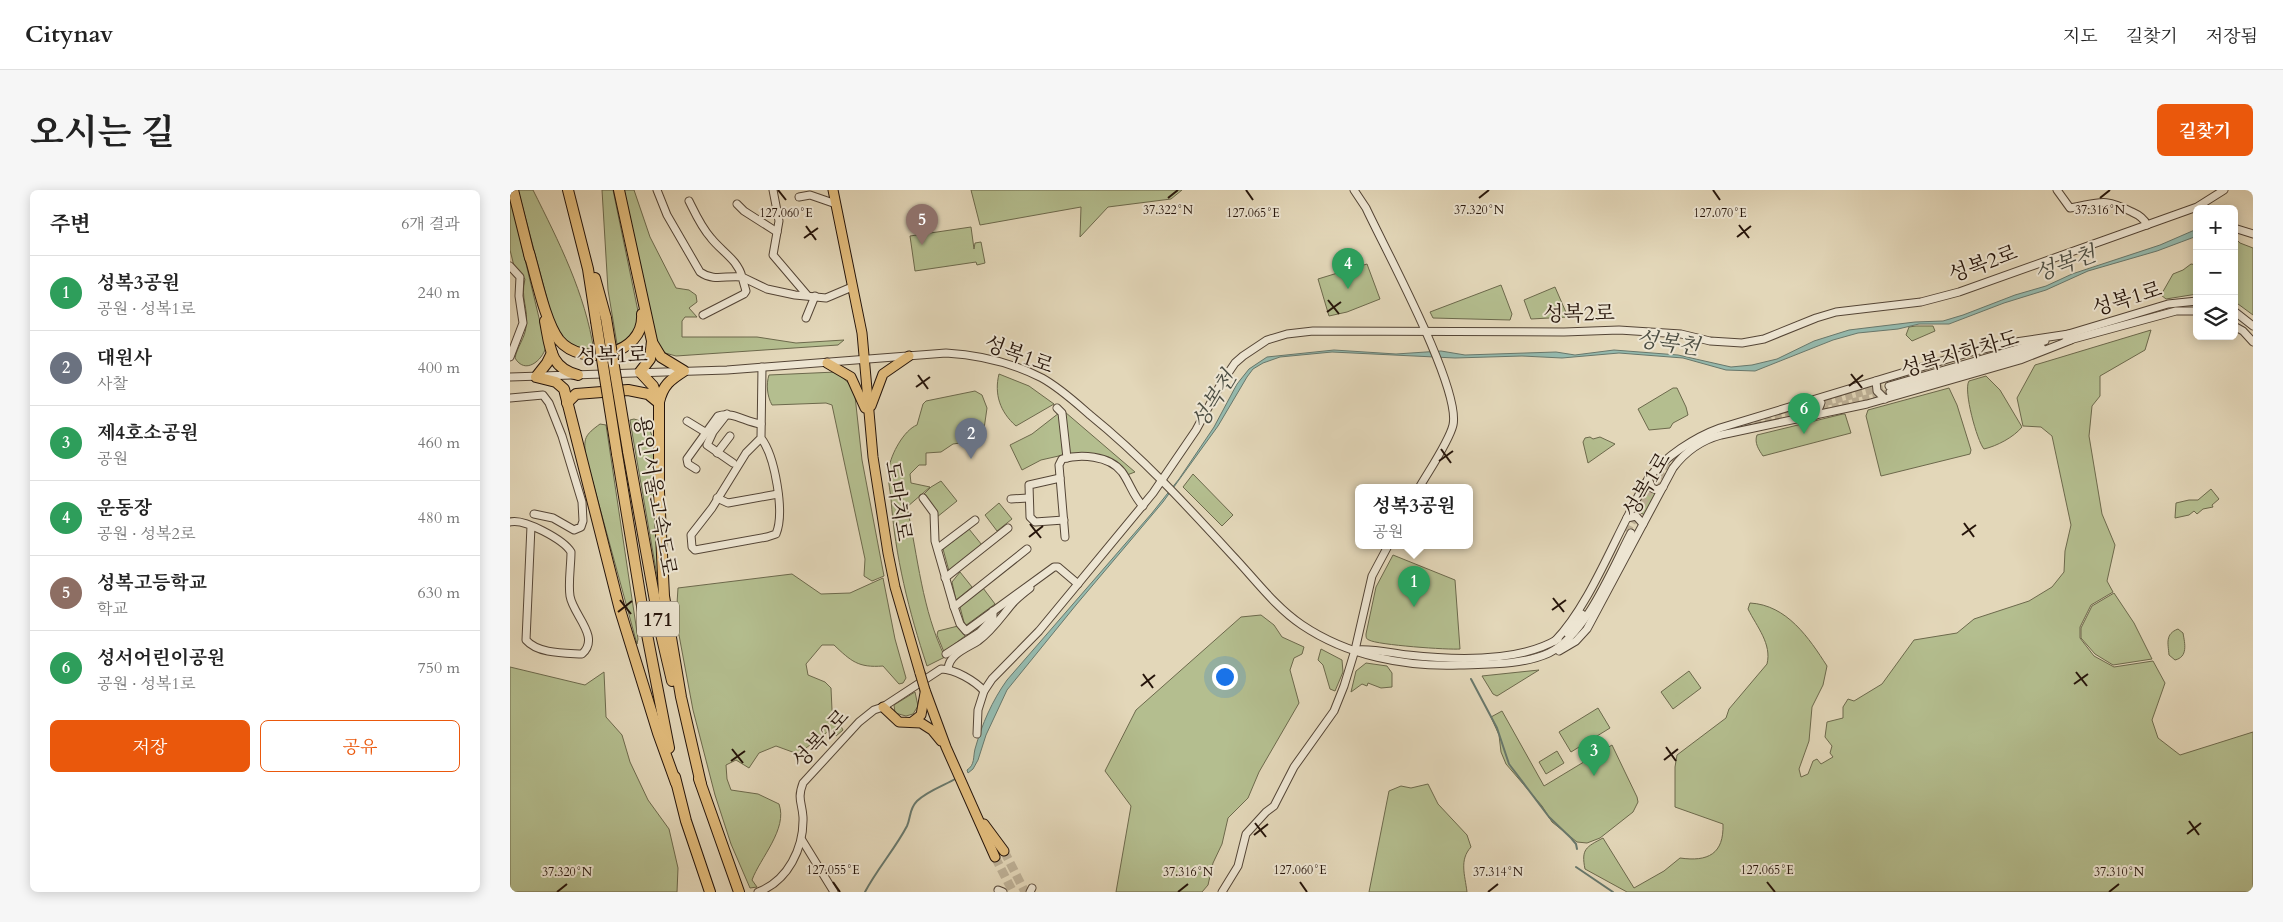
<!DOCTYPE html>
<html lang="ko">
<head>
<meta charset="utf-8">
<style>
  body { margin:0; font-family:Cardo,"Noto Serif KR",serif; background:#f6f6f6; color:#222 }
  .controls { position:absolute; right:15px; top:15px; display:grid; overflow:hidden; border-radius:8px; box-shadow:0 2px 12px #0003 }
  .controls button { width:45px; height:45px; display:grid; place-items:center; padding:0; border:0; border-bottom:1px solid #e0e0e0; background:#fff; color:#222; font:25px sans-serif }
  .you { position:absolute; left:714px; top:486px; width:18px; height:18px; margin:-12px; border:4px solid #fff; border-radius:50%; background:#1a73e8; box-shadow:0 0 0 8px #1a73e833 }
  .badge { display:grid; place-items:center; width:32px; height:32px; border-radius:50%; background:#ea580c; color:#fff; font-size:16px; font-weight:700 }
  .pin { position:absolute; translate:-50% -41px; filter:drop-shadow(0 1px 2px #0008) }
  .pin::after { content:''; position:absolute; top:26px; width:18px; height:15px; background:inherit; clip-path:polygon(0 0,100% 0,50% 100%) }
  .popup { position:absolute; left:845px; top:294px; width:118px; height:65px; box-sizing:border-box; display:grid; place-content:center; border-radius:8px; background:#fff; filter:drop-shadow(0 1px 4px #0005); font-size:16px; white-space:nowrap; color:#767676 }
  .popup b { font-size:19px; color:#222 }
  .popup::after { content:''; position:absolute; left:50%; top:100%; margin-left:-10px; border:10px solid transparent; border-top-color:#fff }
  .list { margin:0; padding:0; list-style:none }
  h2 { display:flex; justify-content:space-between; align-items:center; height:65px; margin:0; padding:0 20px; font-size:21px }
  h2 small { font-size:16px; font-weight:400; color:#767676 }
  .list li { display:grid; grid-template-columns:32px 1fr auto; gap:15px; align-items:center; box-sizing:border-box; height:75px; padding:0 20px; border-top:1px solid #e0e0e0 }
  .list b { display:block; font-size:19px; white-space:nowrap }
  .list p { margin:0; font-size:16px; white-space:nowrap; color:#767676 }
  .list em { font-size:16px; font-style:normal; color:#767676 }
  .actions { display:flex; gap:10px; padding:15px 20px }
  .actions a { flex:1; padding:11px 0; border:1px solid #ea580c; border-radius:8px; text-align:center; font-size:18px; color:#ea580c }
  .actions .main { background:#ea580c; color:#fff }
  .icon { flex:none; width:28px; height:28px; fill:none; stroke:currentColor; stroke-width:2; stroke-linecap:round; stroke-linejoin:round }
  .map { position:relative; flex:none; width:1743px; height:702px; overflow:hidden; border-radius:8px }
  header { display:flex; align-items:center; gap:30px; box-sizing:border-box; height:70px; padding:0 25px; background:#fff; border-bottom:1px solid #e0e0e0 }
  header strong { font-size:24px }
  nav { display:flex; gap:28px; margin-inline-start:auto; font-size:18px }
  .intro { display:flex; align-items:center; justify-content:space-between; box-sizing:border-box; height:120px; padding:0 30px }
  h1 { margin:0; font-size:35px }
  .button { padding:12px 22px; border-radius:8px; background:#ea580c; color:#fff; font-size:18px; font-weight:700 }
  main { display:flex; gap:30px; padding:0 30px }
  aside { flex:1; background:#fff; border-radius:8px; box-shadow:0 2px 12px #0003 }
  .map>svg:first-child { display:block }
</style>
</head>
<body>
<header>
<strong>Citynav</strong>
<nav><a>지도</a><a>길찾기</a><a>저장됨</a></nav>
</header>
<div class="intro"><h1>오시는 길</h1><a class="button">길찾기</a></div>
<main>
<aside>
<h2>주변<small>6개 결과</small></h2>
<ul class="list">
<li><span class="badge" style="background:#2e9e5b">1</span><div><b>성복3공원</b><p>공원 · 성복1로</p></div><em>240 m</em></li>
<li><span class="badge" style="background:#6b7280">2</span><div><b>대원사</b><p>사찰</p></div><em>400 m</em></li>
<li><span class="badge" style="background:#2e9e5b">3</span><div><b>제4호소공원</b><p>공원</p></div><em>460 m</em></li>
<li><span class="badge" style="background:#2e9e5b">4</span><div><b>운동장</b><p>공원 · 성복2로</p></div><em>480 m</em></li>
<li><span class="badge" style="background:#8d6e63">5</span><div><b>성복고등학교</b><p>학교</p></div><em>630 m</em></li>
<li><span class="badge" style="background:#2e9e5b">6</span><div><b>성서어린이공원</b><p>공원 · 성복1로</p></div><em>750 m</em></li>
</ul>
<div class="actions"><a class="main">저장</a><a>공유</a></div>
</aside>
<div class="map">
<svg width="1743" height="702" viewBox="0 0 1743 702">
  <rect width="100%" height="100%" fill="#e3d7b9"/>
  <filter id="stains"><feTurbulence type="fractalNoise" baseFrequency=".004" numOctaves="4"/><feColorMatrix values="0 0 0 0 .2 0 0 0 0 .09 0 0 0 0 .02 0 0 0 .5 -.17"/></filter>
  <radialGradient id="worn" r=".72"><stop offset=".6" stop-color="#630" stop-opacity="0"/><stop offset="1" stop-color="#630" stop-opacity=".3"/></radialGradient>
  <!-- green -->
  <g fill="#b4be8f" stroke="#6c694c">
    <path d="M8 0H23C49 52 75 103 84 161 64 161 54 152 44 135Z"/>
    <path d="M92 0H103L129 126C126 139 121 151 107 154L98 100Z"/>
    <polygon points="114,0 124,0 140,47 166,98 179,100 186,105 187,112 179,118 187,127 175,127 172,131 172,147 247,147 286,153 334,150 328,155 166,166 155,163 147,152"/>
    <polygon points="461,0 672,0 661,9 598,17 570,47 571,17 470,35"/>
    <path d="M0 7 36 157C32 171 15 185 5 168 7 157 15 148 16 137 19 118 10 109 15 89L4 76 0 60Z"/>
    <polygon points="461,37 464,59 465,53 471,52 475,73 467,75 466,72 405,81 400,46"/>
    <polygon points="1724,47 1730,53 1743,58 1743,125 1724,111"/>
    <polygon points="857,74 870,109 837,122 819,126 808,89"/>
    <polygon points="1681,74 1687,75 1687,104 1656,109 1651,105 1663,84 1673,80"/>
    <polygon points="991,95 1002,124 1000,130 923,128 920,122"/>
    <polygon points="1045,97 1058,127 1021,129 1014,110"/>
    <polygon points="1406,136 1423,136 1425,141 1402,151 1396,145 1399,137"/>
    <path d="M1641 140 1635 160 1590 186V206L1582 216 1579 246 1592 324 1605 355 1597 391 1603 402 1581 415 1570 437V448L1584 466 1604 477 1643 471 1655 493 1642 530 1648 548 1670 565 1743 542V702H1117L1075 679C1071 659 1076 657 1093 648L1124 698 1154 681 1170 668C1198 672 1214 664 1213 634L1165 617V577L1167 565 1216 528 1219 519 1257 474C1262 454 1247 437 1238 419L1240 413C1277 415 1299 448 1317 476L1313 495 1302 517 1299 551 1289 579 1291 587 1298 584 1303 571 1307 569 1311 574 1323 567 1320 563 1322 556 1315 547 1317 532 1333 528V517L1338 509 1344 511 1372 494 1404 450 1447 443 1464 429 1519 411 1542 397 1554 382 1555 361 1561 335 1542 246 1531 237 1513 236 1507 208 1525 175Z"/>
    <path d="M326 182 342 196 345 206 352 270 374 386 362 391 354 386 355 369 322 215 316 213 262 215C257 206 256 194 259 185Z"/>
    <path d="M489 184 519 196 544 214 506 236C490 222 484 204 489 184Z"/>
    <path d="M1476 186 1490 200 1512 237C1504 247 1487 256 1474 259 1467 251 1453 200 1459 191Z"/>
    <polygon points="1163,198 1167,198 1176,217 1178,225 1163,233 1160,238 1139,240 1128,219"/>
    <polygon points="1439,198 1447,215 1461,260 1460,264 1371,286 1356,226 1358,220"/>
    <path d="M465 201 472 205 477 218 473 246H469L464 251 443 254 431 262 416 263V275H409L400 284 401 293 420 297 397 317C408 367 412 420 435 467L417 476C399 422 385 366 381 309 380 299 377 287 379 278 381 264 394 240 407 235L413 214 416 211Z"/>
    <polygon points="555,222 625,282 617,285 613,280 570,265 559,263"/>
    <polygon points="549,223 553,265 531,270 512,280 500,255 522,244"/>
    <path d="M1333 224H1335L1341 243 1253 266C1249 260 1244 253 1247 245Z"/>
    <path d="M124 229C138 232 142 242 144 255L156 437 123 248 120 230Z"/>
    <path d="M90 234 96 235 128 449 127 454 76 267C73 248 75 245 90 234Z"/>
    <polygon points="1080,247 1083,249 1090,247 1105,254 1078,273 1073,252 1075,248"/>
    <polygon points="683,284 723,325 712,336 673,297"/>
    <polygon points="431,291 447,311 427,327 413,305 421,297"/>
    <polygon points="1138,294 1148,302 1135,325 1124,320"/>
    <polygon points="1701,299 1709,309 1702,315 1703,317 1693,319 1687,324 1684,321 1679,325 1665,328 1666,313 1679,310 1688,310"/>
    <polygon points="489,313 502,329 487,341 475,325"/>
    <polygon points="459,339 472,355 439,381 433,359"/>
    <path d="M883 365 945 390 950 459C939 460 867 455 859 450 856 449 856 447 856 444L866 397Z"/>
    <polygon points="450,382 462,397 446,410 442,392"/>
    <path d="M282 384 311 404 340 403 373 388 385 449 396 488 393 493 389 494 373 476C348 478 341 471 324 455H312L296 474 298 485 315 492 321 498 322 520 333 540 326 546 320 540 288 564 266 556 249 563 239 578 226 570 216 575 217 589 221 600 248 604 269 614C278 639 250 668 242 690L247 697 240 698 221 654 205 605 183 520 166 429 168 398Z"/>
    <polygon points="473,398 485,414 455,436 450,417"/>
    <polygon points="1604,403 1624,433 1642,469 1603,475 1585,464 1571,448 1571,438 1582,416"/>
    <polygon points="751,425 764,435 772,447 794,457 792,464 784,468 780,480 789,513 749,582 738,608 718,628 712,654 703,673 698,695 692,702 606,702 621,616 595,581 626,520 731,427"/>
    <polygon points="448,436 455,446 434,462 427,445 428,441"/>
    <path d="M1668 439 1673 443C1675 454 1678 467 1665 470L1659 465C1658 453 1655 444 1668 439Z"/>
    <polygon points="811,459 832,470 833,482 825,501 820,499 813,475 808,470"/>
    <polygon points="856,473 877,476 882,483 882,497 871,498 858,493 857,496 852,494 841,502 846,481"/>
    <polygon points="0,477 75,495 94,482 96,527 112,545 120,572 138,610 159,639 168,678 167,702 0,702"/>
    <polygon points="1029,480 987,506 983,504 972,486"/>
    <polygon points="1179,481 1191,498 1163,519 1151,502"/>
    <polygon points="405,502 408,516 403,524 396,526 385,523 384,515"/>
    <polygon points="1088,518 1100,538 1061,562 1049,542"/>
    <polygon points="992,521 1034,596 1102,555 1127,607 1128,612 1123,622 1090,648 1077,653 1067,652 1042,632 1032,616 996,574 991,562 989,545 981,527"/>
    <polygon points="1047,561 1054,573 1036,584 1029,572"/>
    <path d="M918 594 928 614 957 645 961 657C949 670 955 685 957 702H859L879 601 891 596 901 598Z"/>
  </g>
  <!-- water -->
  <path fill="#95baae" stroke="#68786c" d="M1687 39V46L1647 61 1578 81 1536 100 1494 113 1439 134H1409L1388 139 1348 143 1323 150 1245 181 1216 180 1173 168 1109 163 1052 168 1012 166 945 168 822 162 770 167 753 173 743 179 737 187 708 236 653 312 566 415 497 500 476 545 468 570 463 579 458 583 457 580C465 575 463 567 465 559 472 534 482 511 497 490L642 323 669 289 704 237 727 194 739 179 757 167 824 160 886 164 931 161 955 165 1046 162 1065 165 1104 160 1168 165 1221 177 1242 175 1267 169 1304 151 1339 140 1405 132 1433 131 1453 125 1505 105 1536 96 1562 84 1650 55Z"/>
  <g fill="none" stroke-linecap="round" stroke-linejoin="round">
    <!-- stream -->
    <g stroke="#68786c" stroke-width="2">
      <polyline points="961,489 987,538 999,574 1039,627 1061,648 1066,654 1067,659"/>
      <polyline points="1066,677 1103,702"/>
      <path d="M355 702C367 679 385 659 397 636 401 627 399 619 407 611 417 601 435 595 447 588"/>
    </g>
    <!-- minor-tunnel -->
    <g stroke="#bdb096" stroke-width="7" stroke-dasharray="7 3.5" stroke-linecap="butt">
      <polyline points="1312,220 1380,202"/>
      <polyline points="1234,234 1379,196"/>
      <path d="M1117 342C1135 309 1152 276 1183 254"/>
    </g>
    <!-- major-tunnel -->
    <g stroke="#bdb096" stroke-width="9" stroke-dasharray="9 4.5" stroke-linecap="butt">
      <polyline points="494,661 515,702"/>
      <polyline points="485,667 503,702"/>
    </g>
    <defs>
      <g id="minor">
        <path d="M147 0 157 25 190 82C204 92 216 85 232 87L236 101 234 104 193 125"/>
        <polyline points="263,0 269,31 263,65 297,105"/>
        <path d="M844 0 856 18C875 59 951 198 943 235 939 252 918 282 909 298"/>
        <path d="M1547 0 1560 18C1590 13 1593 7 1622 22 1629 25 1634 28 1637 35"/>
        <polyline points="289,7 300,5 326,14"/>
        <path d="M179 11C185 23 191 37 201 48 211 61 228 70 232 87L257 99 285 105 316 108 342 97"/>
        <polyline points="227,14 234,21 267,42"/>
        <polyline points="1724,38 1743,44"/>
        <polyline points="0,76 10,87 9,106 13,133 0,167"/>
        <polyline points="1724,121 1743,136"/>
        <polyline points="296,128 305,106"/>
        <polyline points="1724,136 1733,141 1743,152"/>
        <polyline points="1555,145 1658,114 1687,111"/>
        <polyline points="1556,151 1666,121 1687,121"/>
        <path d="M0 187 217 180 436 163C469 165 503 173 532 188 550 198 565 212 580 225 632 267 677 316 722 365 744 388 765 417 792 435 838 466 895 477 949 475 977 474 1013 475 1039 463 1076 445 1102 379 1121 343"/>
        <polyline points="1366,191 1367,201 1375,209"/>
        <polyline points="1379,196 1535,151"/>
        <polyline points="1380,202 1532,158"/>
        <polyline points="0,208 33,205 39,213 52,246 72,312 73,331 71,337 64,340 43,328 24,324"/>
        <polyline points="1304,210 1311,213 1306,225"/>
        <polyline points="547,218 552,223 557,268"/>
        <polyline points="217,224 203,242 197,255 223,273"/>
        <polyline points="177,231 195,242"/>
        <path d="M251 248 236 263 202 318 181 345 182 357 185 360 257 347 266 344C275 323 265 266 251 248L252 177"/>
        <polyline points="207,263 220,246"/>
        <path d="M186 279 178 274 177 269 208 226C223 221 235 232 251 234"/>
        <polyline points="550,288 519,295 520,327 525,332 554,330"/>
        <polyline points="1138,289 1142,298 1147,300 1153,297"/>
        <polyline points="207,308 218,313 268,304"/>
        <polyline points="413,308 424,323 425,351 444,417 450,434 456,441 544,377 548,377 568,394"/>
        <polyline points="501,309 518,308"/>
        <polyline points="1117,328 1126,326 1133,334"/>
        <path d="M0 332C14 328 54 350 61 362 61 376 58 393 60 406 63 425 91 447 72 464 55 463 28 464 16 450L21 336"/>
        <path d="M555 347 549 275 552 269C570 264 599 265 612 282 620 293 623 306 633 316"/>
        <polyline points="428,358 465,330"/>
        <polyline points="435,388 498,338"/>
        <polyline points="444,417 517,359"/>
        <polyline points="1057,443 1072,424"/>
        <path d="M1045 451C1076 419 1099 362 1120 322 1126 311 1131 299 1139 288 1154 267 1185 247 1210 238L1461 162 1499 153 1559 144"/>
        <path d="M845 460C863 458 880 463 898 465 943 470 1008 473 1048 449"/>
        <path d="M1049 461 1066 451 1077 439 1163 278C1175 262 1192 250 1211 245L1357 214 1510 170 1561 150"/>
        <polyline points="436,464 470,442 483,428 483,421"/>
        <path d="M438 479C439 464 457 458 468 451 482 441 491 427 502 414 507 408 514 403 520 398"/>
        <polyline points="467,544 468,520 474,501 482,489 529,441 643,303 686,240 712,192 725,173 733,166 757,150 777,144 803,141 1054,142 1109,140 1171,144 1200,151 1232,153 1254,149 1306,128 1326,122 1411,112 1449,102 1687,17 1714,0"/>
        <polyline points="292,650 324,702"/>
        <polyline points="488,700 493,702"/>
        <path d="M248 702C278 691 294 658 293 627 292 612 287 609 293 593L349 532 364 520 373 517 431 479C445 479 465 491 474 501"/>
        <polyline points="520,702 522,698"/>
        <polyline points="712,702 728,676 736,644 756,622 764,616 784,577 824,521 834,496 845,460 862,386 878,356"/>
      </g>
      <g id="major">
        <polyline points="323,0 352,143 363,267 378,363 385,397 410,483"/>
        <polyline points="317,173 341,187 355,218"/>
        <polyline points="361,216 373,184 399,166"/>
        <polyline points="415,500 436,557 485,667"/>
        <polyline points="373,517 389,532 411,533 422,540 431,551"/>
        <polyline points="402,532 411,525 415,503"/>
        <polyline points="474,634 494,661"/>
      </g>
      <g id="highway">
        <polyline points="3,0 20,68"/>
        <polyline points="58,0 78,79 86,131"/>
        <polyline points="109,0 142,151 140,169 130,182 143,196 149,213 149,302 154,406 171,507 191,594"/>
        <path d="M19 63C26 86 35 132 49 150 72 178 135 165 132 124"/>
        <polyline points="85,88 96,128"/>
        <path d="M35 131C40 156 39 178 68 185"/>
        <path d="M142 152 151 167 174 181C160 190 153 195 149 212"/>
        <polyline points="42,163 37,173 26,187 46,192 54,199 110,420 148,543 166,593"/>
        <polyline points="57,213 66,204 118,200 138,204 149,213"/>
        <polyline points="118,261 151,444 162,491"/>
        <polyline points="107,264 135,434 159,558"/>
        <polyline points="165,587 176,631 200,702"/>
        <polyline points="189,589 229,702"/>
      </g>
    </defs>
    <!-- minor casing -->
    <use href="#minor" stroke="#544536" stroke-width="9"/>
    <!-- major casing -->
    <use href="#major" stroke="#25140a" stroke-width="11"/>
    <!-- highway casing -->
    <use href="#highway" stroke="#25140a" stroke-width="12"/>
    <!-- minor -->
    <use href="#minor" stroke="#ede5d2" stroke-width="7"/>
    <!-- major -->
    <use href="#major" stroke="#e2bc7c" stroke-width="9"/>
    <!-- highway -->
    <use href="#highway" stroke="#e2bc7c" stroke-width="10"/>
    <defs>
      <polyline id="major-bridge" points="410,483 415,500"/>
      <g id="highway-bridge">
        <polyline points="96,128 118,261"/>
        <polyline points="86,131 107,264"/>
      </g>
    </defs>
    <!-- major-bridge casing -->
    <use href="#major-bridge" stroke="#25140a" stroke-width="11" stroke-linecap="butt"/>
    <!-- highway-bridge casing -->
    <use href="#highway-bridge" stroke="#25140a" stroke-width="12" stroke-linecap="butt"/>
    <!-- major-bridge -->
    <use href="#major-bridge" stroke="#e2bc7c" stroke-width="9"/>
    <!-- highway-bridge -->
    <use href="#highway-bridge" stroke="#e2bc7c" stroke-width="10"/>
  </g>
  <!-- ticks -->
  <path fill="none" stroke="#25140a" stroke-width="2" d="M268 0 276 10M736 0 743 10M1203 0 1210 10M658 8 668 0M969 8 979 0M1590 8 1600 0M1229 35 1239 48M296 36 306 50M1227 47 1241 36M294 48 308 38M818 110 829 124M817 122 831 112M1341 184 1352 198M408 185 418 199M1339 196 1353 185M406 197 420 187M931 259 941 273M929 271 943 261M1454 333 1464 347M520 334 531 348M1452 345 1466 335M519 347 533 336M1043 408 1054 422M110 410 121 424M1042 420 1056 410M108 422 122 411M1566 482 1577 496M633 484 643 498M1564 494 1578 484M631 496 645 485M1156 557 1166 571M222 559 233 573M1154 570 1168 559M221 571 235 561M1679 631 1689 645M745 633 756 647M1677 644 1691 633M744 645 758 634M323 692 330 702M790 692 797 702M1257 692 1265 702M47 702 57 694M668 702 678 694M978 702 988 694M1599 702 1609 694"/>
  <g text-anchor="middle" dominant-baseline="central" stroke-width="4" stroke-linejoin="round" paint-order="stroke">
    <!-- shield labels -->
    <rect fill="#ede5d2" stroke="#615346" stroke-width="1" x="127" y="411.5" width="42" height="35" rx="4"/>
    <g font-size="20" font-weight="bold" fill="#25140a">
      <text x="148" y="429">171</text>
    </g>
    <!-- street labels -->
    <g font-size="21" fill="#25140a" stroke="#ede5d2">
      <text transform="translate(1473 74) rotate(-20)">성복2로</text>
      <text transform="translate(1617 109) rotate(-17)">성복1로</text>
      <text transform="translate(1069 124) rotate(-1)">성복2로</text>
      <text transform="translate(1450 164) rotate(-16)">성복지하차도</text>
      <text transform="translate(509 165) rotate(20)">성복1로</text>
      <text transform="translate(102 166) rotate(-2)">성복1로</text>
      <text transform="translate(1137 295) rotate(-59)">성복1로</text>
      <text transform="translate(145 306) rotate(80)">용인서울고속도로</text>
      <text transform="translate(388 311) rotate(81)">도마치로</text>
      <text transform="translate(311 549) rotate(-47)">성복2로</text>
    </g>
    <!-- water labels -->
    <g font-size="22" font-style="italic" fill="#4c4e43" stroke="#ede5d2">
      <text transform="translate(1555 74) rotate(-20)">성복천</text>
      <text transform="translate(1158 153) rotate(8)">성복천</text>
      <text transform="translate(704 210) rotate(-58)">성복천</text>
    </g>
  </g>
  <g font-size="12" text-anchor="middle" fill="#25140a" stroke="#ede5d2" stroke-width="4" stroke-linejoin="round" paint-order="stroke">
    <text x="658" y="24">37.322°N</text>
    <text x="969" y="24">37.320°N</text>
    <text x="1590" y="24">37.316°N</text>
    <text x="276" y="27">127.060°E</text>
    <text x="743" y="27">127.065°E</text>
    <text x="1210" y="27">127.070°E</text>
    <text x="323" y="684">127.055°E</text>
    <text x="790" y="684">127.060°E</text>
    <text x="1257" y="684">127.065°E</text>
    <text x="57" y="686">37.320°N</text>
    <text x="678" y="686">37.316°N</text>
    <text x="988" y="686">37.314°N</text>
    <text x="1609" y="686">37.310°N</text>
  </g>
  <rect width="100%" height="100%" filter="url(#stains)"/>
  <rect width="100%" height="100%" fill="url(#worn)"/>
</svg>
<div class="controls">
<button>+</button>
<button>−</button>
<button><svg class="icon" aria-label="layers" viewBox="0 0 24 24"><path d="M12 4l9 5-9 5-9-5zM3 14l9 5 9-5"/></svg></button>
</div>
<div class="you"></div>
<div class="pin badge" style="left:904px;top:417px;background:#2e9e5b">1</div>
<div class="popup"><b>성복3공원</b>공원</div>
<div class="pin badge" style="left:461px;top:269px;background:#6b7280">2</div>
<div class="pin badge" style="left:1084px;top:586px;background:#2e9e5b">3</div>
<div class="pin badge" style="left:838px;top:99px;background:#2e9e5b">4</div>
<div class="pin badge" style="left:412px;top:55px;background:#8d6e63">5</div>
<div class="pin badge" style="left:1294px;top:244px;background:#2e9e5b">6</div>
</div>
</main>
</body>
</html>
